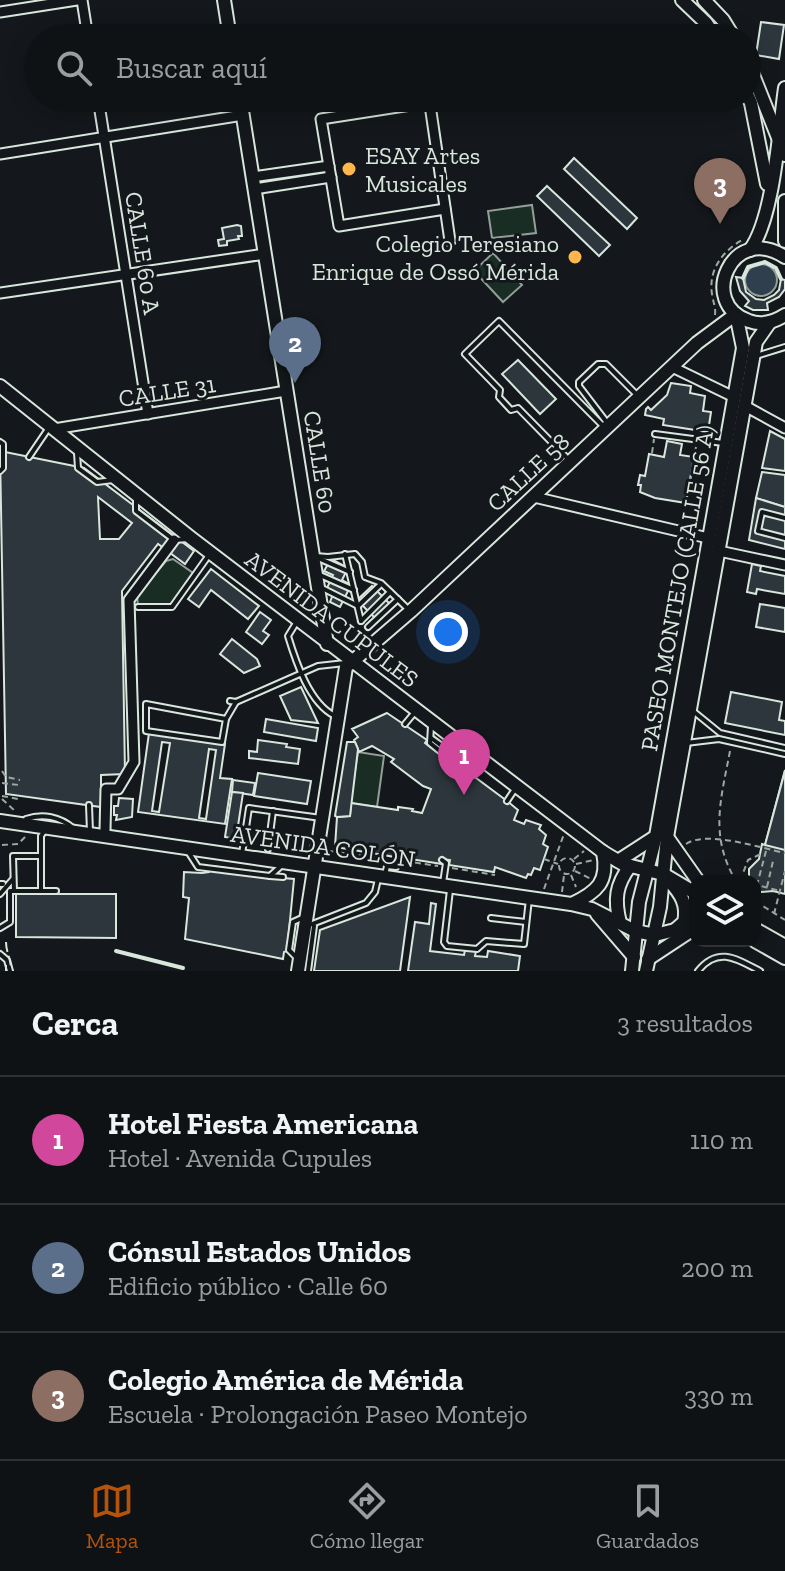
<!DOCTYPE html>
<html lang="es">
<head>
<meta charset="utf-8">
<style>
  body { margin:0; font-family:"Zilla Slab",serif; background:#1d2022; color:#f1f3f6 }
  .controls { position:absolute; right:24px; bottom:24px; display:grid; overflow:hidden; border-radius:16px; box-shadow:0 4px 20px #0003 }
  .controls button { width:72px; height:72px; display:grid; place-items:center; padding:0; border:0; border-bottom:2px solid #2f3234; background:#0f1215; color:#f1f3f6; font:40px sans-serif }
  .you { position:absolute; left:448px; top:632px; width:28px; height:28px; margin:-20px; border:6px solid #fff; border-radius:50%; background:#1a73e8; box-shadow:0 0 0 12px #1a73e833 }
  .badge { display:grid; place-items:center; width:52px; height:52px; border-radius:50%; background:#b45309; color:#fff; font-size:26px; font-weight:700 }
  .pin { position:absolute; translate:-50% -66px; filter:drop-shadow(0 2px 4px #0008) }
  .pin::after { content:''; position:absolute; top:42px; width:28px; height:24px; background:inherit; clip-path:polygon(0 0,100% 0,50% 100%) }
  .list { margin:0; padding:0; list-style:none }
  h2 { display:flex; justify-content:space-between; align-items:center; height:104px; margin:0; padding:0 32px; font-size:34px }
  h2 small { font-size:26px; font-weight:400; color:#9b9ea0 }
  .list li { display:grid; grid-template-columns:52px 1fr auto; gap:24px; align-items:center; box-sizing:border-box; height:128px; padding:0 32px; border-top:2px solid #2f3234 }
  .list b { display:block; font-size:30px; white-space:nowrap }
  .list p { margin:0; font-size:26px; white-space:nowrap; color:#9b9ea0 }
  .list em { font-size:26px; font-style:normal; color:#9b9ea0 }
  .icon { flex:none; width:44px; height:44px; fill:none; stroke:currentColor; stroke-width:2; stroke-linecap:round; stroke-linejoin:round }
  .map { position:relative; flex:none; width:785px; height:971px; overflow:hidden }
  .search { position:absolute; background:#0f1215; box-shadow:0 4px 20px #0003; left:24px; right:24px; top:24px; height:88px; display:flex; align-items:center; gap:20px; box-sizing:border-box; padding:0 28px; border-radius:44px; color:#9b9ea0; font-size:30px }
  .sheet { height:488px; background:#0f1215 }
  nav { display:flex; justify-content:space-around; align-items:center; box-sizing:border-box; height:112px; border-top:2px solid #2f3234; background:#0f1215; font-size:22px; color:#9b9ea0 }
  nav a { display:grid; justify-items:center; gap:4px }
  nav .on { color:#b45309 }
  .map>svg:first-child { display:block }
</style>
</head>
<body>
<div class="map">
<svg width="785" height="971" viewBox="0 0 785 971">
  <rect width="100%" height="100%" fill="#14181c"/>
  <!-- green -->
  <g fill="#1a2d24" stroke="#939e99" stroke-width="2">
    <polygon points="532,205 536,233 492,238 488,211"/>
    <polygon points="493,253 522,285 503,302 474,271"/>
    <polygon points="173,559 196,575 172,607 138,607 137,595 166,561"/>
    <polygon points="358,752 384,756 377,807 350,803"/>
  </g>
  <!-- water -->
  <circle fill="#2f3f4d" stroke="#939e99" stroke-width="2" cx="761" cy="280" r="16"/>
  <!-- building -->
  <g fill="#2c363c" stroke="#d8e6dc" stroke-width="2" fill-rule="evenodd">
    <polygon points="761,22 784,25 779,59 756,55"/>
    <polygon points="574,158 637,218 627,229 564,169"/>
    <polygon points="547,186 610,245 599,256 537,196"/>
    <polygon points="237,225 241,226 242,236 238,236 239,239 227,241 227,245 219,246 218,240 224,239 222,228"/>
    <polygon points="736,277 743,278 746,292 756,299 764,300 774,295 779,290 781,279 785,280 785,289 779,297 767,303 768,310 753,310 745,306 749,301 740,291"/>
    <polygon points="518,360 556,399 540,414 502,374"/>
    <polygon points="671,383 691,386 690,393 705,396 703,411 711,412 708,432 663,425 664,419 645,415 646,409 648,407 651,410 667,395"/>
    <polygon points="770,431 785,439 785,471 762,468"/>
    <polygon points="667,441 682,444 680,455 694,457 686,503 655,498 640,492 641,485 638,485 640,475 645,476 649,454 664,457"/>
    <path d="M0 451 84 468 194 551 185 564 158 544 122 591 125 774 101 775V807L6 794ZM98 497 132 523 119 539H100Z"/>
    <polygon points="762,472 785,475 785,507 756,498"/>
    <polygon points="756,498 785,507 785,549 749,540"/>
    <polygon points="331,559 348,568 342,580 351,585 340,607 330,602 334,592 327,588 333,575 324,571"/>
    <polygon points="752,564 761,566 760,571 785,576 785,594 757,589 756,594 747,592"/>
    <polygon points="211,569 259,606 248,619 211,590 199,607 188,599"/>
    <polygon points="372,586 390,604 376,619 357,600"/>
    <polygon points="760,604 785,608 785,632 756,627"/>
    <polygon points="260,612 271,620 263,631 269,635 262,644 246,632"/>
    <polygon points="232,639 257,659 260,666 244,673 220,654"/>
    <polygon points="301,687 318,723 291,720 280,696"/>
    <polygon points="731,692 782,702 779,720 785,721 785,735 725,723"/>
    <polygon points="387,713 427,740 425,743 450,762 452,760 507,801 518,810 514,820 524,824 526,820 541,825 539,829 546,835 543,844 548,847 540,870 534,868 531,875 528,874 526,878 495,867 494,872 449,865 450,860 442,859 442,864 404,858 404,854 396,852 395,857 335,847 337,817 350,816 351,803 398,810 398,807 413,809 412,811 422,813 431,789 423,786 391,762 394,759 372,746 359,752 354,740 358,737 352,729"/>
    <polygon points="266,719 318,728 316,741 264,732"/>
    <path d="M149 733 225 744 220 778 232 779 225 824 138 812ZM162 742 170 743 159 812 152 811ZM209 749 216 750 206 819 199 818Z"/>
    <polygon points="258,740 287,744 286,747 300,749 298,764 249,758 249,751 257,752"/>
    <polygon points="347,742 355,742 358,749 350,816 337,817 335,816"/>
    <polygon points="785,770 785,894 773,891 761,892 755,890 755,881 749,881 749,869 759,859 762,844 765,845"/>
    <polygon points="785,771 785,850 765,845"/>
    <polygon points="258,773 311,781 307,804 254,796"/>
    <polygon points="233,780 255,783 253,795 232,792"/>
    <polygon points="232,792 243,793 236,839 225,837"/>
    <polygon points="119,798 133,799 132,817 116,820 117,815 114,815 114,806 118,806"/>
    <polygon points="212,866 225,868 226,873 294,879 287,951 284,952 283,959 185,939 189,898 183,897 184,872 202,873 209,872"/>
    <polygon points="16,894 116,894 116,938 16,937"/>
    <polygon points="410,897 400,971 314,971 320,930"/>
    <polygon points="431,903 436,904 430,951 464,955 465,950 476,951 475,956 487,957 488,951 520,956 518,971 408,971 415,922 429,924"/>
  </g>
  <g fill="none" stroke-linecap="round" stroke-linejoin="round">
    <defs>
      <g id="lane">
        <polyline points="756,356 785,347"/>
        <polyline points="608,424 579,386 579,382 598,364 606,364 638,396"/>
        <polyline points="655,434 723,443"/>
        <polyline points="0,442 3,444 3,468 0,471"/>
        <polyline points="77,453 78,468 97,482 113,480"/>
        <polyline points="29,457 48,429"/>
        <polyline points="569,460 518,408 511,410 499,397 500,390 465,354 499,321 603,426"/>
        <polyline points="136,497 136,511 174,540 188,539"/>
        <polyline points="785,518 762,512 758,531 785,538"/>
        <polyline points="345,554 361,621"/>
        <polyline points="315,556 328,557 355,554 362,562 365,577 381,583 409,610"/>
        <polyline points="318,558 350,572"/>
        <polyline points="320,575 354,590"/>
        <polyline points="320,587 358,606 381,584"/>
        <polyline points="138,607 172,607 209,555"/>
        <polyline points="361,621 390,592"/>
        <path d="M296 623 288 636C296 662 309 703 335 716"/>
        <polyline points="368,627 398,599"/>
        <polyline points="230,701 236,702 318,666 345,663"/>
        <polygon points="146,704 226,719 222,742 146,731"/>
        <polyline points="693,711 720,733 785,748"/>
        <polyline points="226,719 236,702"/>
        <polyline points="405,724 415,712"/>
        <polyline points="431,726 430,743 461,768 483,763"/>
        <polyline points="431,738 468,765"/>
        <polyline points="686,743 719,739 785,754"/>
        <polyline points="507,801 515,789"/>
        <polyline points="89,805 90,832"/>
        <path d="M26 819C43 813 60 817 73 828"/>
        <polyline points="268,849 273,811"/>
        <polyline points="189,853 198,867 270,876 281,866"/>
        <polyline points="242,854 249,808 321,818"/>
        <polyline points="442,860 446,863 443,883"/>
        <polyline points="385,875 387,866 396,867 398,857 404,854"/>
        <polyline points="270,876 283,877"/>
        <polyline points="0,884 3,884"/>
        <polyline points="450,890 444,942 447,946 477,949 486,941 524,944 529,899"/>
        <polyline points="14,891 41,891 41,836 45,830"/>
        <polyline points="41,891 56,891"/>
        <polyline points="0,894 13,879"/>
        <polyline points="491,918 526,922"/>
        <polyline points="307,926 366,903 375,892 378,879"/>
        <polyline points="0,928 10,922 10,891 14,891 13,856 41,856"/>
        <polyline points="0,954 7,960 10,971"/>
        <polyline points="298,959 289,950 293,922 302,918"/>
        <polyline points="308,971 314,926"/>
        <path d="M698 971C718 946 737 959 760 971"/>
      </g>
      <g id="street">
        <polyline points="82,0 88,38"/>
        <polyline points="0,12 77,0"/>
        <polyline points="98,98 148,414"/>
        <polyline points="429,98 450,241"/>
        <polyline points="430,102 321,119 339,226 445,209"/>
        <polyline points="0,154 243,115"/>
        <polyline points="252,177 329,166"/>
        <polyline points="254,189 331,177"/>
        <polyline points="0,293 265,254"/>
        <polyline points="672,367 734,397"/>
        <polyline points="745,406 785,428"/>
        <polyline points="54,429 286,391"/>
        <polyline points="534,497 708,538"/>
        <polyline points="719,551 785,565"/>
        <polyline points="105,830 106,789 118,789 134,762 129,600 174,540"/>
      </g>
      <g id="secondary">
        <polyline points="224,0 230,38"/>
        <polyline points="682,0 706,23 716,38"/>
        <polyline points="704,0 723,20 734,38"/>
        <polyline points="747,60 785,155"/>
        <polyline points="747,94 751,103 767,184"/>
        <polyline points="240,98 327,644"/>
        <polyline points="785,201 785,241"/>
        <path d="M750 250C774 218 779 129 785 88"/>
        <path d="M785 257C732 222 697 304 749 321 762 326 774 322 785 315"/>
        <polyline points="0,386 191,538 603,852 623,864 663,874 695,893"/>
        <polyline points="0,821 571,904 592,909 635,931 655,935 695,925"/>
        <polyline points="667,837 698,881"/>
        <polyline points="618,861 655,837"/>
        <path d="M670 882C681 894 688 905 684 922L675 930"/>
        <path d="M572 904C597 892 609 882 603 852"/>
        <polyline points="597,914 634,957"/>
        <path d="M620 923C614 899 616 885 630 866"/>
        <polyline points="755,929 785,946"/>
        <polyline points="755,941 785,958"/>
        <polyline points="648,959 692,930"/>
        <polyline points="298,971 346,667 411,611 697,343 736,314 743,348 656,836 639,902 632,971"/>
        <polyline points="646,971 660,907 667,837 756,342 770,322"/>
      </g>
    </defs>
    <!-- lane casing -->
    <use href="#lane" stroke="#d8e6dc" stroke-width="8"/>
    <!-- street casing -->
    <use href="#street" stroke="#d8e6dc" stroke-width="13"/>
    <!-- secondary casing -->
    <use href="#secondary" stroke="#d8e6dc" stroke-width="16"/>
    <!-- path -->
    <g stroke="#9da8a2" stroke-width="2" stroke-dasharray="6 4" stroke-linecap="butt">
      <path d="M715 315C716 307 713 302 712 294 708 270 723 250 744 239"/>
      <polyline points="696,447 689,487 703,490"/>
      <polyline points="652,453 654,439"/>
      <polyline points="294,602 307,597"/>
      <path d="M730 751C721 799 709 836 736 881"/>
      <polyline points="2,771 6,777 20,780"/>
      <polyline points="2,783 19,785"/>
      <polyline points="2,796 18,799"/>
      <polyline points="2,799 16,812"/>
      <path d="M686 844C706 830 761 848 785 853"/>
      <polyline points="2,845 18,844 26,836"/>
      <polyline points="329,851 386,859"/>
      <polyline points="766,851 757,885 780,891"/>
      <circle cx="567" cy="866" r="8"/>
      <polyline points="544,859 558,864"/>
      <polyline points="574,859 584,851"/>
      <polyline points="405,861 438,866"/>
      <polyline points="576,864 594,860"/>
      <polyline points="452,868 495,875"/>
      <polyline points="575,871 591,879"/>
      <polyline points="571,875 576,887"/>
      <polyline points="740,881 748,860 763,853"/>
      <polyline points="767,887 773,861"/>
      <polyline points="544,889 564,834"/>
      <polyline points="562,892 564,875"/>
      <polyline points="755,901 785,920"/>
      <polyline points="774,914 785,871"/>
    </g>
    <!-- lane -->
    <use href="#lane" stroke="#14181c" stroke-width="4"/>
    <!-- street -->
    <use href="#street" stroke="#14181c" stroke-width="9"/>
    <!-- secondary -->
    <use href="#secondary" stroke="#14181c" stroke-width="12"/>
    <!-- fence -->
    <g stroke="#d8e6dc" stroke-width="2" stroke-dasharray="10 4" stroke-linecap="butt">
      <path d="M6 942C6 952 11 959 11 969"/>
      <polyline points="6,965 6,971"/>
    </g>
    <!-- wall -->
    <g stroke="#d8e6dc" stroke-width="4">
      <polyline points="743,278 748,267 765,262 776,268 781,279"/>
      <polyline points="116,951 183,968"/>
    </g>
  </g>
  <!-- markers -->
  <g fill="#ffb74d" stroke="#14181c" stroke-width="3">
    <circle cx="349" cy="169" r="8"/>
    <circle cx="575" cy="257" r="8"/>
  </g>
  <g text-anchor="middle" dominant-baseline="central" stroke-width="6" stroke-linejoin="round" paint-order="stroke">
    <!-- poi labels -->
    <g font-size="24" fill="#d8e6dc" stroke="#14181c" text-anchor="start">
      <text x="365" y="155">ESAY Artes<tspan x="365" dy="28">Musicales</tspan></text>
      <text x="559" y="243" text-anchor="end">Colegio Teresiano<tspan x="559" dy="28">Enrique de Ossó Mérida</tspan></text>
    </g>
    <!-- street labels -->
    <g font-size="24" fill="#d8e6dc" stroke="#14181c">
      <text transform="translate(143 253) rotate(81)">CALLE 60 A</text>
      <text transform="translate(167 391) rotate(-9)">CALLE 31</text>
      <text transform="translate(320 462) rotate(81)">CALLE 60</text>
      <text transform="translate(528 472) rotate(-43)">CALLE 58</text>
      <text transform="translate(677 588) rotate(-80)">PASEO MONTEJO (CALLE 56 A)</text>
      <text transform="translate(332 619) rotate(37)">AVENIDA CUPULES</text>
      <text transform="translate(323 846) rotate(8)">AVENIDA COLÓN</text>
    </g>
  </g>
</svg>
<div class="controls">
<button><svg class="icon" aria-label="layers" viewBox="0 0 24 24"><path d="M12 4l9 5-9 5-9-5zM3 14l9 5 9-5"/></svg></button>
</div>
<div class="you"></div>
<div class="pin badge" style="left:464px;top:795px;background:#d1479c">1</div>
<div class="pin badge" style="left:295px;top:383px;background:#5c6f8a">2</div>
<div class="pin badge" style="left:720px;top:224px;background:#8d6e63">3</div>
<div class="search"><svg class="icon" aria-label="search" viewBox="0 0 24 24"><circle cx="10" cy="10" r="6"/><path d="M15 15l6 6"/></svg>Buscar aquí</div>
</div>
<section class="sheet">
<h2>Cerca<small>3 resultados</small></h2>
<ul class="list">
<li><span class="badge" style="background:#d1479c">1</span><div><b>Hotel Fiesta Americana</b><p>Hotel · Avenida Cupules</p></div><em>110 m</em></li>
<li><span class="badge" style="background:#5c6f8a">2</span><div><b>Cónsul Estados Unidos</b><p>Edificio público · Calle 60</p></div><em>200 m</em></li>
<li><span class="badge" style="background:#8d6e63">3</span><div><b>Colegio América de Mérida</b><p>Escuela · Prolongación Paseo Montejo</p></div><em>330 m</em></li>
</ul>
</section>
<nav>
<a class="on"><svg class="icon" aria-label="map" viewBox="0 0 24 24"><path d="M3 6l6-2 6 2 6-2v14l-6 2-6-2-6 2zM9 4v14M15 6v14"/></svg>Mapa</a>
<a><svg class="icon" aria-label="directions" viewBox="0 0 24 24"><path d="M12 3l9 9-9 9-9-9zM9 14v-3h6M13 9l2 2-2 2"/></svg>Cómo llegar</a>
<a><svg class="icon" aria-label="saved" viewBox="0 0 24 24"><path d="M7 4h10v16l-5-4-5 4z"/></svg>Guardados</a>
</nav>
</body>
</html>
